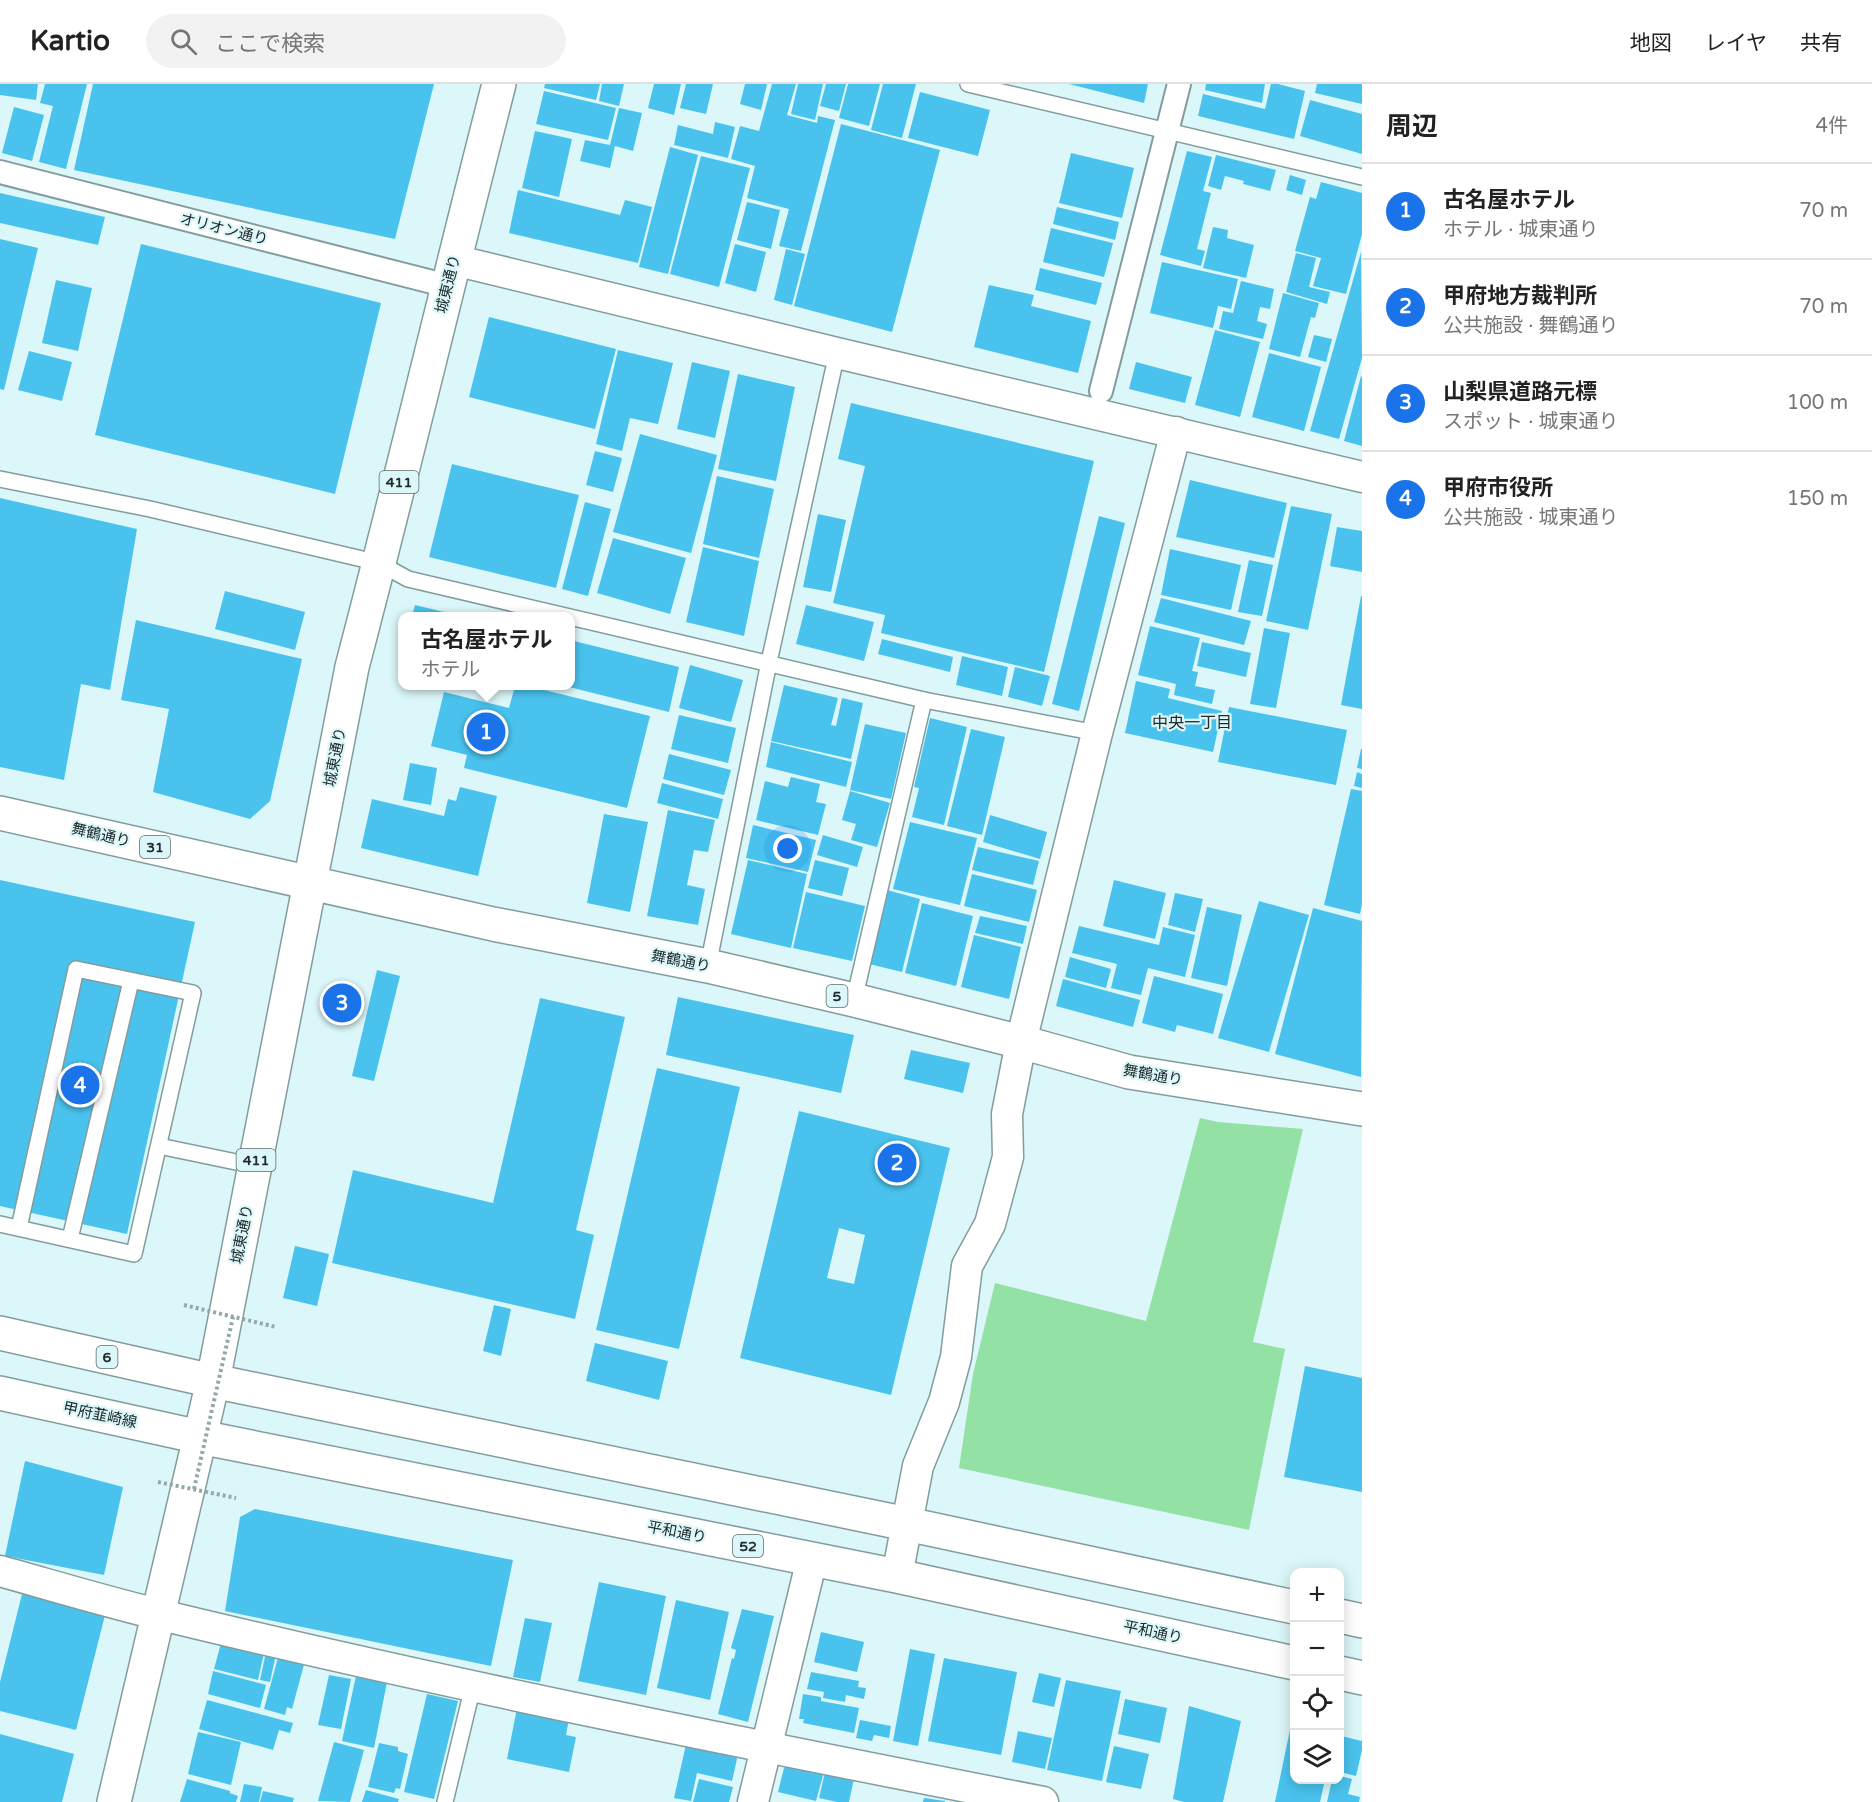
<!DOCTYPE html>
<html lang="ja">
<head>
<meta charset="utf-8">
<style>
  body { margin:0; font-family:"Varela Round","Noto Sans JP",sans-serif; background:#f2f2f2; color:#222 }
  .controls { position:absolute; right:18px; bottom:18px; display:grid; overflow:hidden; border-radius:12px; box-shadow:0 3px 15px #0003 }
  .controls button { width:54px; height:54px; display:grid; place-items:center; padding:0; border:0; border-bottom:2px solid #e0e0e0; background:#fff; color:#222; font:30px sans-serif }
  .you { position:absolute; left:788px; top:765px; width:21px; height:21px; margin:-15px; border:4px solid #fff; border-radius:50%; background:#1a73e8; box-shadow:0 0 0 9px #1a73e833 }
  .badge { display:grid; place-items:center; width:39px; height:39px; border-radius:50%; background:#1a73e8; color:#fff; font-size:20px; font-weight:700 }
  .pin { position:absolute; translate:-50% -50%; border:3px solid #fff; box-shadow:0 2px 6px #0006 }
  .popup { position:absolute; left:398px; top:528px; width:177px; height:78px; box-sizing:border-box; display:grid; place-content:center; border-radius:12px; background:#fff; filter:drop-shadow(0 2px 4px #0005); font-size:20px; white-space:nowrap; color:#767676 }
  .popup b { font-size:22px; color:#222 }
  .popup::after { content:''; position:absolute; left:50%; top:100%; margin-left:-12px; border:12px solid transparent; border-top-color:#fff }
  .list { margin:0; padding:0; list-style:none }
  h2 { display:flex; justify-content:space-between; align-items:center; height:78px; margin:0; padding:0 24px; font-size:26px }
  h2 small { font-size:20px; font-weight:400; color:#767676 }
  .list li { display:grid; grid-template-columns:39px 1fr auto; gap:18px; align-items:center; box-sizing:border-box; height:96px; padding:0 24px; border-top:2px solid #e0e0e0 }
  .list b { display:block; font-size:22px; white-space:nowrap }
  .list p { margin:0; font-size:20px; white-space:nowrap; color:#767676 }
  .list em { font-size:20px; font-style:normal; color:#767676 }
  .icon { flex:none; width:33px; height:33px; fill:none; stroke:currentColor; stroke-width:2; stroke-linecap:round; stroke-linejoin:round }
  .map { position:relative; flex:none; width:1362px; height:1718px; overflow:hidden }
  header { display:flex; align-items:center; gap:36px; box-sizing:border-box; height:84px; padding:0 30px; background:#fff; border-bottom:2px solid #e0e0e0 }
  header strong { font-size:28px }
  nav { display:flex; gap:33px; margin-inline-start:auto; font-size:21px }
  .search { width:420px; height:54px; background:#f2f2f2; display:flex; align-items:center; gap:15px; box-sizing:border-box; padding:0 21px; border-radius:33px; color:#767676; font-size:22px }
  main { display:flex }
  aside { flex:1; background:#fff }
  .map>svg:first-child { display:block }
</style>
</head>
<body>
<header>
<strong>Kartio</strong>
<div class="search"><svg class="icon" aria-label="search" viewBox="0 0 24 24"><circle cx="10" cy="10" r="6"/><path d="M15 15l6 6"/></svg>ここで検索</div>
<nav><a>地図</a><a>レイヤ</a><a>共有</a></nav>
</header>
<main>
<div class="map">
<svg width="1362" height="1718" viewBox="0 0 1362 1718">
  <rect width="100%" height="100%" fill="#dcf7f9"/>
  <!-- green -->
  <polygon fill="#93e1a5" points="1200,1034 1218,1038 1303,1045 1253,1258 1285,1265 1249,1446 959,1384 973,1290 995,1199 1146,1237"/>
  <!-- building -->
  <g fill="#49c3ee" fill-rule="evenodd">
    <polygon points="0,0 38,0 36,16 0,11"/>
    <polygon points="45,0 87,0 66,85 39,78 53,22 40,19"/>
    <polygon points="93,0 434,0 395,155 74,86"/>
    <polygon points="545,0 600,0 596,16 544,4"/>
    <polygon points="602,0 624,0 619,22 599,17"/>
    <polygon points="654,0 681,0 674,31 648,24"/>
    <polygon points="686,0 713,0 706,30 680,24"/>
    <polygon points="745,0 767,0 761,26 740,20"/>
    <polygon points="772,0 796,0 787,31 817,39 818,32 835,36 801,167 779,162 789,125 747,114 755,82 731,75 740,42 759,47"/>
    <polygon points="798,0 823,0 815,36 791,30"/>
    <polygon points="826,0 846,0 839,27 820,22"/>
    <polygon points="848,0 880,0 869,42 839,34"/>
    <polygon points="883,0 916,0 902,54 871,46"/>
    <polygon points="1069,0 1148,0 1144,19"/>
    <polygon points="1206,0 1265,0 1262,19 1205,6"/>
    <polygon points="1271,0 1278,0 1305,7 1294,55 1198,32 1203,10 1265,25"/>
    <polygon points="1317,0 1362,0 1362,20 1315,9"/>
    <polygon points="544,7 616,24 608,56 536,40"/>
    <polygon points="920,8 990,26 978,72 908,54"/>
    <polygon points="1310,16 1362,30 1362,70 1300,52"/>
    <polygon points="14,23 44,31 32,77 2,69"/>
    <polygon points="619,24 642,29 633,67 615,62 610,84 580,77 585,56 610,61"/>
    <polygon points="715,38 735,43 728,74 674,61 678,41 713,50"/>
    <polygon points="841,40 940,66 892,248 794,222"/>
    <polygon points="535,47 572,55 559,113 522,104"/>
    <polygon points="670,63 698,71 668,190 639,183"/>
    <polygon points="1187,67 1212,73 1203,107 1211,109 1197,165 1205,167 1201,182 1160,171"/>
    <polygon points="1071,69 1134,84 1122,134 1059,119"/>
    <polygon points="1216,71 1276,86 1270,107 1243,100 1244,97 1225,92 1221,106 1208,102"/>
    <polygon points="701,72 750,84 719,203 670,190"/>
    <polygon points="1290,91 1306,96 1302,111 1286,106"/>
    <polygon points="1321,98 1362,109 1362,150 1346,210 1313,202 1321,174 1295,167 1310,113 1316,115"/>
    <polygon points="518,106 620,131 625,116 652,123 638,179 509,149"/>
    <polygon points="0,109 105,133 98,161 0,139"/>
    <polygon points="747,118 780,126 771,165 737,156"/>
    <polygon points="1057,123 1119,138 1115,156 1053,140"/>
    <polygon points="1213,143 1228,146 1227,154 1254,161 1246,194 1203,184"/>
    <polygon points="1051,144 1113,159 1104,193 1043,178"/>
    <polygon points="0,155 38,164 4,306 0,305"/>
    <polygon points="141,160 381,219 335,410 95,351"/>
    <polygon points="735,160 766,168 756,208 725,199"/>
    <polygon points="786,165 805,170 792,221 774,216"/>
    <polygon points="1361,168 1362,274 1339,355 1310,347"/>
    <polygon points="1296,169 1316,174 1309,203 1330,208 1327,220 1286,208"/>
    <polygon points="1162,178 1238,195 1231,225 1218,222 1213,244 1150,229"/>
    <polygon points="1040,184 1102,199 1096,221 1035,206"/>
    <polygon points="56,196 92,204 78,267 42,259"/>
    <polygon points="1241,197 1274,205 1270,225 1260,223 1257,237 1267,240 1263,255 1219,245 1223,227 1233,229"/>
    <polygon points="989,201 1034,211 1031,222 1091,237 1078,289 974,263"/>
    <polygon points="1283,209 1319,219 1315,234 1311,233 1300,273 1269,265"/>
    <polygon points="489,233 616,265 595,345 469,313"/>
    <polygon points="1215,246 1260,258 1240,333 1195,321"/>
    <polygon points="1314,251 1332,255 1326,278 1308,273"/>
    <polygon points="618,266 673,279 658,340 630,334 622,367 596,360"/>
    <polygon points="29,267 72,278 62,317 18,306"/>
    <polygon points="1269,269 1321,283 1304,347 1252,333"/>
    <polygon points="692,278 730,287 715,354 677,345"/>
    <polygon points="1136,278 1192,293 1185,319 1129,305"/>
    <polygon points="738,290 795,303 776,397 718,385"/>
    <polygon points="1361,292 1362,293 1362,362 1344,357"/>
    <polygon points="851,319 1094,377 1044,588 881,549 885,531 833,519 865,382 838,375"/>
    <polygon points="640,350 717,371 691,469 613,448"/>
    <polygon points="595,367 622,374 613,408 586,401"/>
    <polygon points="452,380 579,411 556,504 429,473"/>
    <polygon points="717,392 774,405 759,474 703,460"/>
    <polygon points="1190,396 1287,419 1274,474 1176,453"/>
    <polygon points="0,414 137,445 110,606 81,600 64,696 0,683"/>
    <polygon points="585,418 611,425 588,512 562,505"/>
    <polygon points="1291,422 1332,430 1308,546 1266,537"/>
    <polygon points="818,430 846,436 831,508 803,503"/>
    <polygon points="1099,432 1125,439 1079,627 1052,620"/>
    <polygon points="1337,443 1362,447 1362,488 1330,482"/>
    <polygon points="613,454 686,474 670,530 597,509"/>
    <polygon points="703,463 759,477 744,552 686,538"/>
    <polygon points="1170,465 1241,481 1231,526 1161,511"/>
    <polygon points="1249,476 1273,481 1262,532 1238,528"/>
    <polygon points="225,507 305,528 295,566 215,545"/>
    <polygon points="1361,512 1362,512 1362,625 1341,621"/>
    <polygon points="1161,514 1251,537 1244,561 1154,538"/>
    <polygon points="415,521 461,532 412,532"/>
    <polygon points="806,521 874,538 864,577 796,560"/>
    <polygon points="136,536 302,575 270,717 250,735 153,708 169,625 121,616"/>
    <polygon points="1150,542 1200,554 1192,587 1198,588 1195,602 1215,606 1212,620 1174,611 1176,600 1138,591"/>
    <polygon points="1264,544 1290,549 1276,624 1250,620"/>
    <polygon points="882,555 953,573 950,588 878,570"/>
    <polygon points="570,556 679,583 669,628 565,602 570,602"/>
    <polygon points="1202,558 1251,569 1246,593 1197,582"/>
    <polygon points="962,572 1008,583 1002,612 956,601"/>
    <polygon points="690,581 743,596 731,638 679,624"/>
    <polygon points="1015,583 1050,592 1042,622 1008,613"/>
    <polygon points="1136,597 1170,605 1168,614 1222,627 1213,668 1125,649"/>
    <polygon points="784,601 838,614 831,641 836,642 842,614 863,619 851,675 771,657"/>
    <polygon points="515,602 528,602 650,632 627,724 464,684 467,671 431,662 444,608 509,624"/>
    <polygon points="1229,623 1347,646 1336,701 1218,678"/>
    <polygon points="679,631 736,644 728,679 671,665"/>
    <polygon points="930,634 967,643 944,741 912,733 919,704 914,703"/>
    <polygon points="865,640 906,649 891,715 850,706"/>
    <polygon points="971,645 1005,653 982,751 947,742"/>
    <polygon points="771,658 852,678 846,703 766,683"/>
    <polygon points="1361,665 1362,665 1362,685 1357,684"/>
    <polygon points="669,670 731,686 724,711 663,695"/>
    <polygon points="410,679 437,684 431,721 403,716"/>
    <polygon points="1357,688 1362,690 1362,704 1354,702"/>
    <polygon points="791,693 820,700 816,718 826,720 818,751 756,736 765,697 788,703"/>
    <polygon points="662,699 723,715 718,735 657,719"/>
    <polygon points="460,703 497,712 478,792 361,764 372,715 444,732 448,715 456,717"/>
    <polygon points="1351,705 1362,707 1362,820 1360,830 1324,821"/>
    <polygon points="850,707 890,719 877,763 851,756 856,740 842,736"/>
    <polygon points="668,726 715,736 708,768 694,766 687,801 705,805 698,841 647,832"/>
    <polygon points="604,730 648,738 630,828 587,819"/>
    <polygon points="990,731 1047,748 1040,775 983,758"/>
    <polygon points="910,738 977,754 960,821 893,805"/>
    <polygon points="753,741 816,756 808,788 746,774"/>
    <polygon points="823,751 863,763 857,783 817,771"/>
    <polygon points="978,763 1039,777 1033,801 972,786"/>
    <polygon points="748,776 807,790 791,864 731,850"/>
    <polygon points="815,776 849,784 842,812 808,804"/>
    <polygon points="972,790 1037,806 1029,838 964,822"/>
    <polygon points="0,796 195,838 127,1150 0,1122"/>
    <polygon points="1114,796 1166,809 1155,855 1103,842"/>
    <polygon points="887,806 920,815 902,888 869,880"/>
    <polygon points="806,808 865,822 852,877 793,864"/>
    <polygon points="1175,809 1203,815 1195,848 1168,841"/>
    <polygon points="1259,817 1309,831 1269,968 1218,954"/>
    <polygon points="922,819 973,832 956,902 905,889"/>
    <polygon points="1207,823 1242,831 1227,902 1191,894"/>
    <polygon points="1313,824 1362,837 1361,993 1275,970"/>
    <polygon points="980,832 1027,842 1023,860 975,849"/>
    <polygon points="1079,842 1159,861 1163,843 1195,851 1185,893 1148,884 1141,911 1111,904 1117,880 1072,869"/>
    <polygon points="974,851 1021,863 1009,915 961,903"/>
    <polygon points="1070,873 1111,885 1106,904 1065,893"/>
    <polygon points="377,886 400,892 374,997 352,992"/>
    <polygon points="1154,892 1223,910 1213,950 1177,941 1175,948 1142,939"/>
    <polygon points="1063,895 1140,916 1133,943 1056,922"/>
    <polygon points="678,913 854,951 841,1009 666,971"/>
    <polygon points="540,914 625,933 576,1146 594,1151 575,1235 332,1179 353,1086 493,1119"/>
    <polygon points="911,966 970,979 963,1009 904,995"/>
    <polygon points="657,984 740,1003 679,1265 596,1246"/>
    <path d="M799 1027 950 1064 891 1311 740 1274ZM839 1144 865 1151 854 1200 827 1194Z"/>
    <polygon points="295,1162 329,1170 317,1222 283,1214"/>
    <polygon points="494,1221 511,1225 501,1272 483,1267"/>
    <polygon points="595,1259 668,1277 659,1316 586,1297"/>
    <polygon points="1305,1282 1362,1294 1362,1408 1284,1393"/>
    <polygon points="25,1377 123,1403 104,1491 5,1472"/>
    <polygon points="255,1425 513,1476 491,1582 225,1527 240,1433"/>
    <polygon points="599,1498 666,1512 646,1611 578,1597"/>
    <polygon points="22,1510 105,1531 76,1646 0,1627 0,1598"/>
    <polygon points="676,1516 729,1528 710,1616 657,1604"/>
    <polygon points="742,1525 774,1532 748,1638 718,1630 732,1574 734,1575 736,1566 731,1564"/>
    <polygon points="525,1534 552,1539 540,1598 513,1593"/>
    <polygon points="821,1548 864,1558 857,1588 814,1578"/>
    <polygon points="221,1559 264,1569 258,1596 214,1585"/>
    <polygon points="910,1565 935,1570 918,1662 893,1657"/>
    <polygon points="266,1568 276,1570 270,1598 260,1596"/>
    <polygon points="279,1570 305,1577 292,1625 287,1623 285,1631 264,1625"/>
    <polygon points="944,1574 1017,1588 1001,1671 928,1657"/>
    <polygon points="213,1587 266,1601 260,1624 208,1610"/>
    <polygon points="357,1587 388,1593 374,1664 342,1657"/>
    <polygon points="811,1588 859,1597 858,1603 866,1604 864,1615 846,1611 845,1618 823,1614 824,1608 807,1605"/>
    <polygon points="1039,1589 1061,1594 1054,1623 1032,1618"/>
    <polygon points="329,1591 351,1595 341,1645 318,1641"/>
    <polygon points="1066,1596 1121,1607 1102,1697 1047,1686"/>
    <polygon points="427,1610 458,1617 434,1715 404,1708"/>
    <polygon points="803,1610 821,1613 821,1617 859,1624 854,1649 803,1639 804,1635 799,1635"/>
    <polygon points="1125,1615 1167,1624 1160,1659 1118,1650"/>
    <polygon points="207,1616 293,1639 290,1649 279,1646 273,1666 199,1645"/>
    <polygon points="1189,1622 1241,1637 1223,1718 1184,1718 1173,1715"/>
    <polygon points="517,1624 569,1635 566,1651 576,1653 569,1688 507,1675"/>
    <polygon points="860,1636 891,1642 889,1654 874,1651 872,1657 856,1654"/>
    <polygon points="1291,1641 1294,1641 1294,1696 1325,1696 1320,1718 1275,1718"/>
    <polygon points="1018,1647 1052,1654 1045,1685 1012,1678"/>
    <polygon points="198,1648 241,1658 231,1701 188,1690"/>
    <polygon points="0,1650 74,1670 62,1718 0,1718"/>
    <polygon points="1341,1652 1362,1657 1362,1666 1356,1692 1340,1688 1340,1659"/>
    <polygon points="687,1656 731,1666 737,1675 732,1697 697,1689 691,1717 674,1714"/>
    <polygon points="334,1658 364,1666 350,1718 318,1717"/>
    <polygon points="379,1659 398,1663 398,1667 408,1670 400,1705 396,1704 394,1709 368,1703"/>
    <polygon points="1114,1662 1149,1670 1141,1705 1106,1698"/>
    <polygon points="794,1676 825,1684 816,1717 778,1708 784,1684"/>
    <polygon points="826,1684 855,1690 849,1718 837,1718 819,1714"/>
    <polygon points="1340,1692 1352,1695 1348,1710 1360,1713 1359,1718 1327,1718 1332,1696 1340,1696"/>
    <polygon points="187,1695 230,1707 230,1709 238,1712 236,1718 180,1718"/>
    <polygon points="699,1695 733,1703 729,1718 693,1718"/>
    <polygon points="244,1700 262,1703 259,1718 240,1718"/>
    <polygon points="366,1706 399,1715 398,1718 362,1718"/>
    <polygon points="263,1707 294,1714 293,1718 260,1718"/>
    <polygon points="924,1714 945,1717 945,1718 923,1718"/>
  </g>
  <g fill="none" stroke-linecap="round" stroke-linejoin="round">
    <defs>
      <g id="service">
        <polyline points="968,0 1362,93"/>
        <polyline points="0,395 150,425 379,479 408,495 924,616 1097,649"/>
        <polyline points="708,882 769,578 837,269"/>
        <polyline points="854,916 924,616"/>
        <polyline points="159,1062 255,1082"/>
        <polyline points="0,1140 134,1170 193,909 76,885 19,1144"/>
        <polyline points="70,1155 131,897"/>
        <polyline points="445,1718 473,1602"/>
      </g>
      <g id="pedestrian">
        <polyline points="0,88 448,202"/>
        <polyline points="1101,307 1179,0"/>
      </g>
      <g id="minor">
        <polyline points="454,176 837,269 1362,393"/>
        <path d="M0 1487C54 1502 107 1518 161 1531 453 1602 748 1660 1043 1718"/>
        <polyline points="897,1492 918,1382 944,1318 956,1273 967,1182 990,1140 1008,1073 1007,1030 1021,958 1097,649 1176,348"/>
        <polyline points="753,1718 812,1475"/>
      </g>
      <polyline id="tertiary" points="114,1718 200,1353"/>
      <g id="primary">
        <polyline points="0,729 493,840 708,882 854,916 1021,958 1129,988 1362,1025"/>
        <polyline points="0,1249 213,1297"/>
        <polyline points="0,1309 200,1353"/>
      </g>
      <g id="trunk">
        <path d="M499 0C449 194 403 389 352 583L213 1297 200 1353 897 1492 1294 1579"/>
        <polyline points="213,1297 907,1440 1294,1523"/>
        <polyline points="1340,1532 1362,1537"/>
        <polyline points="1340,1589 1362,1594"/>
      </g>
    </defs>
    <!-- service casing -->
    <use href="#service" stroke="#839c9d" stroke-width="18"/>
    <!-- pedestrian casing -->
    <use href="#pedestrian" stroke="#839c9d" stroke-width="26"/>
    <!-- minor casing -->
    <use href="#minor" stroke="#839c9d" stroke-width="33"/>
    <!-- tertiary casing -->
    <use href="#tertiary" stroke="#839c9d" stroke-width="36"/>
    <!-- primary casing -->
    <use href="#primary" stroke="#839c9d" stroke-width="36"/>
    <!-- trunk casing -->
    <use href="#trunk" stroke="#839c9d" stroke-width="36"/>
    <!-- service -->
    <use href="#service" stroke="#fff" stroke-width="15"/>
    <!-- pedestrian -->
    <use href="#pedestrian" stroke="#fff" stroke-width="22"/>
    <!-- minor -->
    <use href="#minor" stroke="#fff" stroke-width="30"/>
    <!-- tertiary -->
    <use href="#tertiary" stroke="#fff" stroke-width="33"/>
    <!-- primary -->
    <use href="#primary" stroke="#fff" stroke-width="33"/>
    <!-- trunk -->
    <use href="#trunk" stroke="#fff" stroke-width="33"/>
    <!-- path-bridge -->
    <g stroke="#93a8a9" stroke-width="4" stroke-dasharray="3 3" stroke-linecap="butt">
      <polyline points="184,1221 276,1243"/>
      <polyline points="158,1398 236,1414"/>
      <polyline points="194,1405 233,1233"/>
    </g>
  </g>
  <g text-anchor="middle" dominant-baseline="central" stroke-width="4.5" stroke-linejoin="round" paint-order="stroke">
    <!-- shield labels -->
    <g fill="#dcf7f9" stroke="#596869" stroke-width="1.5">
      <rect x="379.5" y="387" width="39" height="22" rx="4.5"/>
      <rect x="140" y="752" width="30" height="22" rx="4.5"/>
      <rect x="826.5" y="901" width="21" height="22" rx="4.5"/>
      <rect x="236.5" y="1065" width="39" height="22" rx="4.5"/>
      <rect x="96.5" y="1262" width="21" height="22" rx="4.5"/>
      <rect x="733" y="1451" width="30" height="22" rx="4.5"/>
    </g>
    <g font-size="14" font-weight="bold" fill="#212b2b">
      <text x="399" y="398">411</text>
      <text x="155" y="763">31</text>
      <text x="837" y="912">5</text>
      <text x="256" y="1076">411</text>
      <text x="107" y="1273">6</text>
      <text x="748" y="1462">52</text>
    </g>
    <!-- street labels -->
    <g font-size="15" fill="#212b2b" stroke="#dcf7f9">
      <text transform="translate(224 145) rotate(14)">オリオン通り</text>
      <text transform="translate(448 200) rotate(-76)">城東通り</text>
      <text transform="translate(335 673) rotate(-79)">城東通り</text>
      <text transform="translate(101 751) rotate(13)">舞鶴通り</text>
      <text transform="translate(681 877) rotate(11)">舞鶴通り</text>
      <text transform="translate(1153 991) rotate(10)">舞鶴通り</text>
      <text transform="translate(242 1150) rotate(-79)">城東通り</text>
      <text transform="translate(100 1331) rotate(12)">甲府韮崎線</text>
      <text transform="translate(677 1448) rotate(11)">平和通り</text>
      <text transform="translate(1153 1548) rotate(12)">平和通り</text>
    </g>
    <!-- neighbourhood labels -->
    <g font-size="16" fill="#212b2b" stroke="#dcf7f9">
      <text x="1192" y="639">中央一丁目</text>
    </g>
  </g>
</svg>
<div class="controls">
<button>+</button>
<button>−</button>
<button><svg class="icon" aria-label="locate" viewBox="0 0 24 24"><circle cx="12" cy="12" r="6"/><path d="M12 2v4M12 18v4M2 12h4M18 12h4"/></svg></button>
<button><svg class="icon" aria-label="layers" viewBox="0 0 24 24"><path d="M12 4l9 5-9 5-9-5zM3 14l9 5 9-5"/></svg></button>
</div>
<div class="you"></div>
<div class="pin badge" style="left:486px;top:648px">1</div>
<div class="popup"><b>古名屋ホテル</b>ホテル</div>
<div class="pin badge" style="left:897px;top:1079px">2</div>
<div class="pin badge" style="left:342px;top:919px">3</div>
<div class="pin badge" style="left:80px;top:1001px">4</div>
</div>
<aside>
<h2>周辺<small>4件</small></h2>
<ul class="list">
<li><span class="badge">1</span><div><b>古名屋ホテル</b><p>ホテル · 城東通り</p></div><em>70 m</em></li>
<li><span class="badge">2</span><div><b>甲府地方裁判所</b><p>公共施設 · 舞鶴通り</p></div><em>70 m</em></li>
<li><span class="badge">3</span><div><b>山梨県道路元標</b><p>スポット · 城東通り</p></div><em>100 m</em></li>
<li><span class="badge">4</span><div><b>甲府市役所</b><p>公共施設 · 城東通り</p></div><em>150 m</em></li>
</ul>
</aside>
</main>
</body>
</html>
